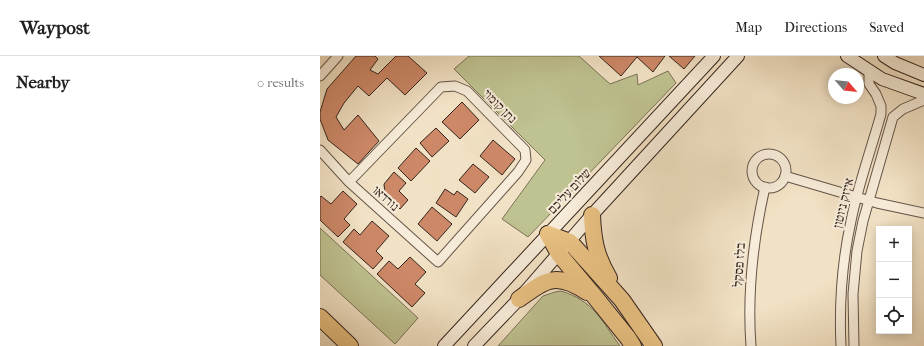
<!DOCTYPE html>
<html lang="en">
<head>
<meta charset="utf-8">
<style>
  body { margin:0; font-family:"IM FELL French Canon","Frank Ruhl Libre",serif; background:#f6f6f6; color:#222 }
  .controls { position:absolute; right:12px; bottom:12px; display:grid; overflow:hidden; border-radius:0px; box-shadow:0 2px 10px #0003 }
  .controls button { width:36px; height:36px; display:grid; place-items:center; padding:0; border:0; border-bottom:1px solid #e0e0e0; background:#fff; color:#222; font:20px sans-serif }
  .compass { position:absolute; left:508px; top:12px; width:36px; height:36px; border-radius:50%; background:#fff; box-shadow:0 2px 10px #0003; rotate:118deg }
  .list { margin:0; padding:0; list-style:none }
  h2 { display:flex; justify-content:space-between; align-items:center; height:52px; margin:0; padding:0 16px; font-size:17px }
  h2 small { font-size:13px; font-weight:400; color:#767676 }
  .icon { flex:none; width:22px; height:22px; fill:none; stroke:currentColor; stroke-width:2; stroke-linecap:round; stroke-linejoin:round }
  .map { position:relative; flex:none; width:604px; height:290px; overflow:hidden }
  header { display:flex; align-items:center; gap:24px; box-sizing:border-box; height:56px; padding:0 20px; background:#fff; border-bottom:1px solid #e0e0e0 }
  header strong { font-size:19px }
  nav { display:flex; gap:22px; margin-inline-start:auto; font-size:14px }
  main { display:flex }
  aside { flex:1; background:#fff }
  .map>svg:first-child { display:block }
</style>
</head>
<body>
<header>
<strong>Waypost</strong>
<nav><a>Map</a><a>Directions</a><a>Saved</a></nav>
</header>
<main>
<aside>
<h2>Nearby<small>0 results</small></h2>
<ul class="list">
</ul>
</aside>
<div class="map">
<svg width="604" height="290" viewBox="0 0 604 290">
  <rect width="100%" height="100%" fill="#f2e2c5"/>
  <filter id="stains"><feTurbulence type="fractalNoise" baseFrequency=".005" numOctaves="4"/><feColorMatrix values="0 0 0 0 .2 0 0 0 0 .09 0 0 0 0 .02 0 0 0 .5 -.17"/></filter>
  <radialGradient id="worn" r=".72"><stop offset=".6" stop-color="#630" stop-opacity="0"/><stop offset="1" stop-color="#630" stop-opacity=".3"/></radialGradient>
  <!-- green -->
  <g fill="#bfc291" stroke="#7a7357">
    <polygon points="149,0 259,0 290,28 317,18 318,29 348,15 356,27 208,181 182,163 225,104 134,13"/>
    <polygon points="0,172 98,262 75,288 0,219"/>
    <path d="M241 235C274 245 281 264 300 290H178L223 240 235 236Z"/>
  </g>
  <!-- building -->
  <g fill="#cd8868" stroke="#35241d">
    <polygon points="36,0 55,0 58,3 50,14 58,18 76,0 88,0 107,17 85,39 67,22 49,40 38,30 24,47 16,61 24,74 38,59 59,85 38,108 8,84 0,63 0,56 7,33"/>
    <polygon points="279,0 345,0 333,16 317,1 301,20"/>
    <polygon points="349,0 375,0 364,13"/>
    <polygon points="142,46 159,64 140,83 122,66"/>
    <polygon points="116,72 129,85 112,101 100,87"/>
    <polygon points="173,84 195,103 182,119 160,100"/>
    <polygon points="96,92 110,105 91,125 78,112"/>
    <polygon points="153,108 169,121 155,137 139,124"/>
    <polygon points="74,116 86,127 79,135 88,144 80,153 65,138 64,128"/>
    <polygon points="125,133 134,139 137,135 148,143 136,161 116,147"/>
    <polygon points="23,135 37,148 24,163 30,169 18,181 0,164 0,141 1,140 11,148"/>
    <polygon points="112,151 132,168 117,185 98,168"/>
    <polygon points="52,165 69,180 56,195 63,202 53,213 23,186 34,173 40,179"/>
    <polygon points="90,201 106,216 95,228 105,237 92,251 57,218 69,205 78,213"/>
  </g>
  <g fill="none" stroke-linecap="round" stroke-linejoin="round">
    <defs>
      <g id="street">
        <polyline points="0,20 18,0"/>
        <polyline points="0,94 29,126 118,206 198,116 206,104 205,94 147,35 135,30 121,31 29,126"/>
        <circle cx="449" cy="115" r="17"/>
        <polyline points="465,120 557,147 604,157"/>
        <path d="M431 290C427 236 433 184 445 131"/>
        <path d="M521 290C519 248 522 206 531 165 538 129 551 94 561 58V50L556 38 549 28V15"/>
        <polyline points="534,290 533,238 537,195 543,165 573,61 583,53 604,44"/>
      </g>
      <g id="secondary">
        <polyline points="527,0 562,23 604,38"/>
        <polyline points="564,0 575,7 604,19"/>
        <polyline points="124,290 394,0"/>
        <polyline points="154,290 199,243 272,159 418,0"/>
      </g>
      <g id="highway">
        <path d="M272 159C273 184 276 200 289 222"/>
        <polyline points="228,178 250,186 302,244 334,290"/>
        <polyline points="228,178 239,198 275,241 308,282 313,290"/>
        <path d="M199 243C227 223 236 216 267 236"/>
        <polyline points="0,261 30,290"/>
      </g>
    </defs>
    <!-- street casing -->
    <use href="#street" stroke="#645447" stroke-width="11"/>
    <!-- secondary casing -->
    <use href="#secondary" stroke="#35241d" stroke-width="14"/>
    <!-- highway casing -->
    <use href="#highway" stroke="#35241d" stroke-width="18"/>
    <!-- street -->
    <use href="#street" stroke="#f7ecd9" stroke-width="9"/>
    <!-- secondary -->
    <use href="#secondary" stroke="#f7ecd9" stroke-width="12"/>
    <!-- highway -->
    <use href="#highway" stroke="#e9c182" stroke-width="16"/>
  </g>
  <g text-anchor="middle" dominant-baseline="central" stroke-width="4" stroke-linejoin="round" paint-order="stroke">
    <!-- street labels -->
    <g font-size="13" fill="#35241d" stroke="#f7ecd9">
      <text transform="translate(180 50) rotate(45)">נתן קומוי</text>
      <text transform="translate(249 135) rotate(-47)">שלום עליכם</text>
      <text transform="translate(66 142) rotate(42)">נורדאו</text>
      <text transform="translate(523 147) rotate(-76)">אייזק ניוטון</text>
      <text transform="translate(419 209) rotate(-86)">בלז פסקל</text>
    </g>
  </g>
  <rect width="100%" height="100%" filter="url(#stains)"/>
  <rect width="100%" height="100%" fill="url(#worn)"/>
</svg>
<div class="controls">
<button>+</button>
<button>−</button>
<button><svg class="icon" aria-label="locate" viewBox="0 0 24 24"><circle cx="12" cy="12" r="6"/><path d="M12 2v4M12 18v4M2 12h4M18 12h4"/></svg></button>
</div>
<svg class="compass" viewBox="-18 -18 36 36"><path d="M0-13l5 13h-10z" fill="#e53935"/><path d="M0 13l5-13h-10z" fill="#767676"/></svg>
</div>
</main>
</body>
</html>
